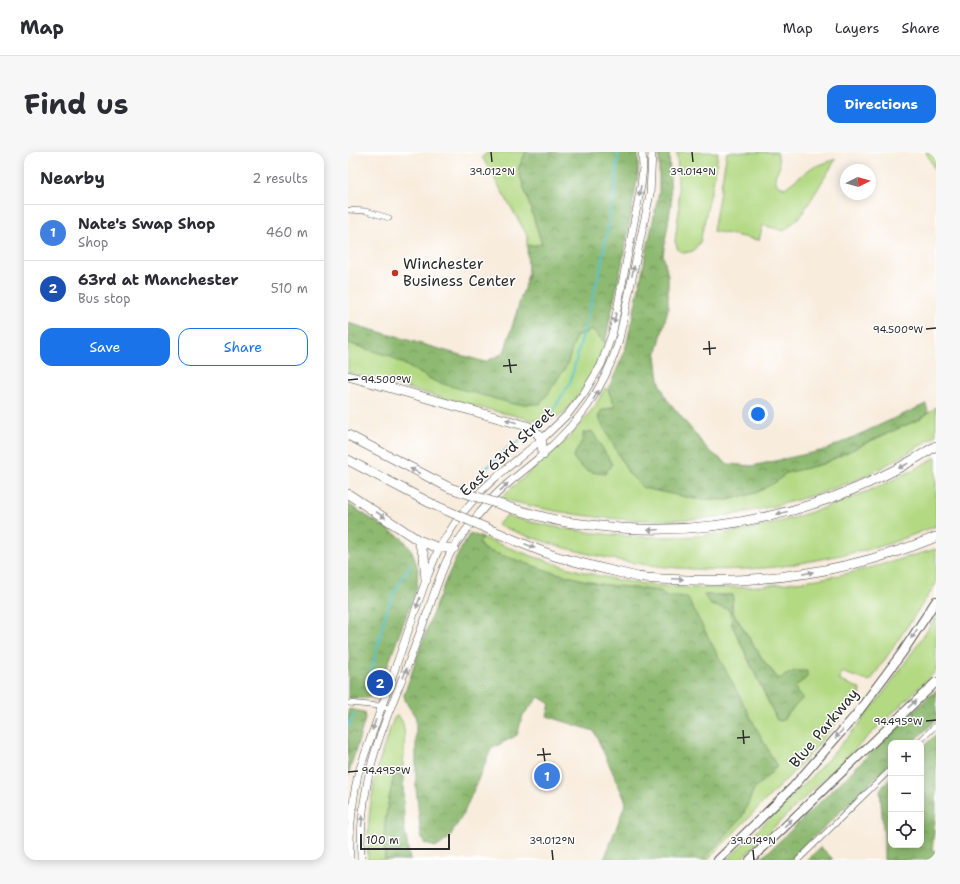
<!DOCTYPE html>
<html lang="en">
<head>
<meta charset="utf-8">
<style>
  body { margin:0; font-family:"Shantell Sans",sans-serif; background:#f7f7f7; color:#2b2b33 }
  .controls { position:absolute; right:12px; bottom:12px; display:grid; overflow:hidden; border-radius:8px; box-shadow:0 2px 10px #0003 }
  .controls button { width:36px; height:36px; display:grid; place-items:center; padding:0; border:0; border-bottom:1px solid #e1e1e2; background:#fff; color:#2b2b33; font:20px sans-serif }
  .compass { position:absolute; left:492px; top:12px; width:36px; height:36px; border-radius:50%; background:#fff; box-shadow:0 2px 10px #0003; rotate:85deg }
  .scale { position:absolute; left:12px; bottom:10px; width:90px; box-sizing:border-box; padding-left:4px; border:2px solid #2b2b2b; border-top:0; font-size:11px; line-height:14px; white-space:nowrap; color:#2b2b2b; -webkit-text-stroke:3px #fff; paint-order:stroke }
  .you { position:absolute; left:410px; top:262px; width:14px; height:14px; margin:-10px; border:3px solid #fff; border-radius:50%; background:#1a73e8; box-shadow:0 0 0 6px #1a73e833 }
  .badge { display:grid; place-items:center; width:26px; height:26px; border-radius:50%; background:#1a73e8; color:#fff; font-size:13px; font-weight:700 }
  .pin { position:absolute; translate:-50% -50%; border:2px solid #fff; box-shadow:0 1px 4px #0006 }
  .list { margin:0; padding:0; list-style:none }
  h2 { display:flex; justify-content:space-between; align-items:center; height:52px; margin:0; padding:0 16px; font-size:17px }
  h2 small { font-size:13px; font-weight:400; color:#7c7c81 }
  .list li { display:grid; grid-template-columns:26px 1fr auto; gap:12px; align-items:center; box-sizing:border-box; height:56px; padding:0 16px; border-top:1px solid #e1e1e2 }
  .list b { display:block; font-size:15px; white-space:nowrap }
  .list p { margin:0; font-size:13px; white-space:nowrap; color:#7c7c81 }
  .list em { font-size:13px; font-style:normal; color:#7c7c81 }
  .actions { display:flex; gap:8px; padding:12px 16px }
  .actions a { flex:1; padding:9px 0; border:1px solid #1a73e8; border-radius:12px; text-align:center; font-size:14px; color:#1a73e8 }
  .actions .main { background:#1a73e8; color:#fff }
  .icon { flex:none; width:22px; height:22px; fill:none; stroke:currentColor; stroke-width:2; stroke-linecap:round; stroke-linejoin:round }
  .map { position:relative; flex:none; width:588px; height:708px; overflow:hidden; border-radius:12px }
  header { display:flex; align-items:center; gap:24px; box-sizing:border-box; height:56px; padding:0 20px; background:#fff; border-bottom:1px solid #e1e1e2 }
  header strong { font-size:19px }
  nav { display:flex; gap:22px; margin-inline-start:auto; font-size:14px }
  .intro { display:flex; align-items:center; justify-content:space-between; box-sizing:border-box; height:96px; padding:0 24px }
  h1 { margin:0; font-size:28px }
  .button { padding:10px 18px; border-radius:12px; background:#1a73e8; color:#fff; font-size:14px; font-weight:700 }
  main { display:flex; gap:24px; padding:0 24px }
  aside { flex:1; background:#fff; border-radius:12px; box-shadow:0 2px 10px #0003 }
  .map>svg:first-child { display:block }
</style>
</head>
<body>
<header>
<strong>Map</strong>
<nav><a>Map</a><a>Layers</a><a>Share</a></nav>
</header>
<div class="intro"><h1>Find us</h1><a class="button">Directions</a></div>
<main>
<aside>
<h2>Nearby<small>2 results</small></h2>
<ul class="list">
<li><span class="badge" style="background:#3f7fe0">1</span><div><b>Nate's Swap Shop</b><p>Shop</p></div><em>460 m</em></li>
<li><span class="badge" style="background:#1a4fb4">2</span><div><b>63rd at Manchester</b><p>Bus stop</p></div><em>510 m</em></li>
</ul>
<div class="actions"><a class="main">Save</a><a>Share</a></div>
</aside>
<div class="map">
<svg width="588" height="708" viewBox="0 0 588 708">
  <defs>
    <pattern id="forest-crowns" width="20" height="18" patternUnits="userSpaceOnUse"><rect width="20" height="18" fill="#8eb971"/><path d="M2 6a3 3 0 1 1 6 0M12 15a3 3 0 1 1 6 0" fill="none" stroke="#74975d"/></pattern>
  </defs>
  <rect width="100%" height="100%" fill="#fff"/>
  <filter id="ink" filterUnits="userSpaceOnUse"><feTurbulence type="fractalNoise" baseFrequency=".025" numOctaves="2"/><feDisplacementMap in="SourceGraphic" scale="8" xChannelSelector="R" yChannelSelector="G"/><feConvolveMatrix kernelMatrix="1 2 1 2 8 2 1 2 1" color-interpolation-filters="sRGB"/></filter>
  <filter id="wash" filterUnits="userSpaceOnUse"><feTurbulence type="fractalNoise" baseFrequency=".012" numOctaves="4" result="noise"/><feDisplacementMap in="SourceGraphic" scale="16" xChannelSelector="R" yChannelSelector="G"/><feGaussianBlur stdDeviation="0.9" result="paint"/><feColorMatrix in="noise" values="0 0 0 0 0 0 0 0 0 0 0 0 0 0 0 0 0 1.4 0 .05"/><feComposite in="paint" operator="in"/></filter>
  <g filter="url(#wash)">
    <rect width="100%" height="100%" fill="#f8ecdc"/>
    <!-- green -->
    <g fill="#b3d983" stroke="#6f8257" fill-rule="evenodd">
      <polygon points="141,0 178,0 170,17 194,93 179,94 179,83 134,5"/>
      <polygon points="329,0 370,0 368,17 352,90 345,99 336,101 330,98 327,89 331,58"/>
      <polygon points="379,0 429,0 432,14 427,24 429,33 437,36 463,16 488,7 453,64 436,79 415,73 411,88 365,79"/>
      <polygon points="578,0 588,0 588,21"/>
      <polygon points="245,178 257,191 248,215 234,238 216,261 204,267 190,269 125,254 0,220 0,191 41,204 88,230 219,213 228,184"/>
      <path d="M257 236 260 238 267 254 253 259 295 336 315 340 428 330 438 321 475 312 520 290 574 266 588 255V284C560 301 531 319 500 331 449 351 381 367 326 368 268 370 208 362 152 346L221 286 247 254Z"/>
      <path d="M588 305V374C570 381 552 388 534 394 516 399 497 402 478 406 457 410 436 415 415 416 321 423 237 407 149 373L158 364C235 384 318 392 397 378 432 371 465 360 498 348 529 336 560 322 588 305Z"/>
      <path d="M135 386C177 402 221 418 265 427 336 441 411 437 482 425 518 418 553 407 588 397V432L523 528 520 529 493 520 492 529 511 536 513 542 458 607 359 708H355L394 665 406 637 429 615 317 443 312 439 251 432 204 420 135 397 131 391ZM357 443H385L384 459 415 508 431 527 447 519 459 525 447 535 449 541 454 546 434 569 429 568 384 473 383 462 380 457 363 453Z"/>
      <path d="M588 465V519L392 708H379C424 664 470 621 510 573 539 539 563 502 588 465Z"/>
      <path d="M49 564C61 568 55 605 55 616L47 618C41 648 33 678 37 708H20C18 656 28 613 46 566Z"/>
    </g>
    <!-- forest -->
    <g fill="url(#forest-crowns)" stroke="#5c724e">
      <polygon points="178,0 290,0 290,23 276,101 257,191 245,178 228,184 219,213 202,239 192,252 165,252 88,230 41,204 0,191 0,171 137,210 156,201 180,123 179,94 194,92 170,17"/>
      <polygon points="311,0 321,0 323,53 315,103 320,124 320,157 308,204 311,228 318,246 361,299 380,312 404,314 477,298 578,252 580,260 574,266 520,290 475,312 438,321 428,330 408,341 380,348 347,347 295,336 281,322 250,265 253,259 267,254 260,238 277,199 286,159 311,40"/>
      <path d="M244 279 264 312 257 322C243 321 233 318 225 305L235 287V281Z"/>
      <path d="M0 352 55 387 64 399 70 417 69 435 30 539C20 549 13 546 0 546V511L2 507 0 495Z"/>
      <path d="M122 381 135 386 131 391 135 397 204 420 251 432 312 439 317 443 339 445 429 615 406 637 394 665 355 708H256L278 650 246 579 199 564 202 552 191 545 175 563 169 583 143 597 115 663 100 687 89 695 77 692 73 684 68 636V566C64 558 57 552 56 543 75 489 92 431 122 381Z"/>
      <polygon points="356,443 385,443 384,459 415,508 430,527 447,519 459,519 459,525 447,535 449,541 455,546 433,569 429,568 384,473 383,462 380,457 363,453"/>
      <polygon points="588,538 588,568 564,591 543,591 543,611 442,708 412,708"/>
      <polygon points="2,557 16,560 17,567 0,624 0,558"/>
      <polygon points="588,582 588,659 584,699 588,699 588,708 536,708 536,687 532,637 543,626 543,693 573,693 573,597"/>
      <path d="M55 616 56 674 62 708H37C33 678 41 647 47 618Z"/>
      <polygon points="473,695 484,706 484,708 459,708"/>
    </g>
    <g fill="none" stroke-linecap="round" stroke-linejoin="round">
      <!-- stream -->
      <g stroke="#57c3cf" stroke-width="2">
        <polyline points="201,264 222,231 252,118 267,37 270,0"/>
        <polyline points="129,325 160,296 175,287"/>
        <polyline points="20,533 37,464 45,443 63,412"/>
        <polyline points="0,575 6,562"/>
      </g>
    </g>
  </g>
  <g filter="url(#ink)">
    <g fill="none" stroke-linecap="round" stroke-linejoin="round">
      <defs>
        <g id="minor">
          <polyline points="0,58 18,59 41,66"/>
          <polyline points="0,551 33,554 43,557"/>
          <polyline points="570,591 588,573"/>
          <polyline points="450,708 543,617"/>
        </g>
        <g id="secondary">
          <path d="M2 708C1 678 4 651 10 622L78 428 91 396 111 365 134 338 148 325 194 287 220 262 236 241 253 213 265 179 293 34 295 15 294 0"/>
          <path d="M13 708C12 673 16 637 26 603 35 571 50 538 62 507 68 491 74 475 80 459 87 440 92 420 102 402 113 383 127 366 142 349 157 331 177 319 194 303 231 270 254 240 270 192L302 42 304 0"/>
        </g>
        <g id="trunk">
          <polyline points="370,708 445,635 507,564 554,501 588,449"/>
          <polyline points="402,708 588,530"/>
        </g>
        <g id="motorway">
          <path d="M0 224 179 274C194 282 194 287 195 303"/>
          <polyline points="0,283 102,336"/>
          <polyline points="0,308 84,352"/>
          <polyline points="0,342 70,388 91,396 106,396"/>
          <path d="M166 357C181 361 197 366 213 369 223 371 233 372 243 373 362 389 487 359 588 294"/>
          <path d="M145 379C167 388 188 398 210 405 236 412 264 419 290 425 307 428 325 427 342 428 426 431 510 417 588 385"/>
          <polyline points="70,388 76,404 78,428"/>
        </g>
      </defs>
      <!-- minor casing -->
      <use href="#minor" stroke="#4a4846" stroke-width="6"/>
      <!-- secondary casing -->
      <use href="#secondary" stroke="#4a4846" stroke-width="8"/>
      <!-- trunk casing -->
      <use href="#trunk" stroke="#4a4846" stroke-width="10"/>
      <!-- motorway casing -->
      <use href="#motorway" stroke="#4a4846" stroke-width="10"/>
      <!-- minor -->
      <use href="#minor" stroke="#fff" stroke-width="5"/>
      <!-- secondary -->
      <use href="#secondary" stroke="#fff" stroke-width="7"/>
      <!-- trunk -->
      <use href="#trunk" stroke="#fff" stroke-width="8"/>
      <!-- motorway -->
      <use href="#motorway" stroke="#fff" stroke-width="9"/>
      <defs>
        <g id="motorway-bridge">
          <polyline points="102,336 166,357"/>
          <polyline points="84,352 145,379"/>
        </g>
      </defs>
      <!-- motorway-bridge casing -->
      <use href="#motorway-bridge" stroke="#4a4846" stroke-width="10" stroke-linecap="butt"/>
      <!-- motorway-bridge -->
      <use href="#motorway-bridge" stroke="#fff" stroke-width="9"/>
    </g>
    <!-- one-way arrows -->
    <defs><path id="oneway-solid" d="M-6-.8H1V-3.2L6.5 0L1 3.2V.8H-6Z"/></defs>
    <g fill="#a0a0a0">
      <use href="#oneway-solid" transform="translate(292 39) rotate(100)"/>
      <use href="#oneway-solid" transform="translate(285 119) rotate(-78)"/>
      <use href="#oneway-solid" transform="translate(267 166) rotate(101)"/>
      <use href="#oneway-solid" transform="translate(248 243) rotate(-59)"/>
      <use href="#oneway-solid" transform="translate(163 269) rotate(-164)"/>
      <use href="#oneway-solid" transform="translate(555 314) rotate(153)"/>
      <use href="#oneway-solid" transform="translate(67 319) rotate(-153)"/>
      <use href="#oneway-solid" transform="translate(156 335) rotate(-44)"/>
      <use href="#oneway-solid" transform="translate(434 361) rotate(166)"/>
      <use href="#oneway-solid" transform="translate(33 363) rotate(33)"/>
      <use href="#oneway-solid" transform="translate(305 378) rotate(178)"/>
      <use href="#oneway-solid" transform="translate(182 394) rotate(21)"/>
      <use href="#oneway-solid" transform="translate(460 421) rotate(-11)"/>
      <use href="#oneway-solid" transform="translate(330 427) rotate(2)"/>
      <use href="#oneway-solid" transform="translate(70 451) rotate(109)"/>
      <use href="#oneway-solid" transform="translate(566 482) rotate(124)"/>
      <use href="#oneway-solid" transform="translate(57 521) rotate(-69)"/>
      <use href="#oneway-solid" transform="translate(564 552) rotate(-44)"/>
      <use href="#oneway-solid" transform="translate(26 573) rotate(109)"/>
      <use href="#oneway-solid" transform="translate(491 582) rotate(131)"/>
      <use href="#oneway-solid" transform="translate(14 669) rotate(-85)"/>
      <use href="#oneway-solid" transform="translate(440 671) rotate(-44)"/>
    </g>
  </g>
  <!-- ticks -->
  <path fill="none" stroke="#2b2b2b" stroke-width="1.5" d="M143 0 144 10M344 0 345 10M578 177 588 176M361 189 362 203M355 197 368 196M161 207 163 221M155 214 169 213M0 228 10 227M578 569 588 568M395 578 396 592M389 586 402 585M195 596 197 610M189 603 203 602M0 620 10 619M204 698 205 708M405 698 406 708"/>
  <!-- markers -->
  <circle fill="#c8321e" stroke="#fff" stroke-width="1.5" cx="47" cy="121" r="4"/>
  <g text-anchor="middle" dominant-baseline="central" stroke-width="3" stroke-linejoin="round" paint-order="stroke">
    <!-- poi labels -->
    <g font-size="15" fill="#2b2b2b" stroke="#fff" text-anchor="start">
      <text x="55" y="112">Winchester<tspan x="55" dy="17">Business Center</tspan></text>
    </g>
    <!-- street labels -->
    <g font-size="15" fill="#2b2b2b" stroke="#fff">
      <text transform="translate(159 300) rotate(-43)">East 63rd Street</text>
      <text transform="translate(476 576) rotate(-50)">Blue Parkway</text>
    </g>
  </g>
  <g font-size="10" text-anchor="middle" fill="#2b2b2b" stroke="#fff" stroke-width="3" stroke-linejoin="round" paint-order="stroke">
    <text x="144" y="23">39.012°N</text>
    <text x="345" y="23">39.014°N</text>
    <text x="550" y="181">94.500°W</text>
    <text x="38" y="231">94.500°W</text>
    <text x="550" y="573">94.495°W</text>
    <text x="38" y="622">94.495°W</text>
    <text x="204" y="692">39.012°N</text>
    <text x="405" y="692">39.014°N</text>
  </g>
</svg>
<div class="controls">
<button>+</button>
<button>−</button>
<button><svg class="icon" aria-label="locate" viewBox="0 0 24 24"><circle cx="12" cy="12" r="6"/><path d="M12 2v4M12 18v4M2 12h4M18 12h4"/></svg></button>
</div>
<svg class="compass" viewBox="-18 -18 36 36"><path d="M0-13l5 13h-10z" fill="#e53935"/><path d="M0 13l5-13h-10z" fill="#7c7c81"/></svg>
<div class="scale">100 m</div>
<div class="you"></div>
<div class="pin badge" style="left:199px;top:624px;background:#3f7fe0">1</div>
<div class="pin badge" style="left:32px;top:531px;background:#1a4fb4">2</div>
</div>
</main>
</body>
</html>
